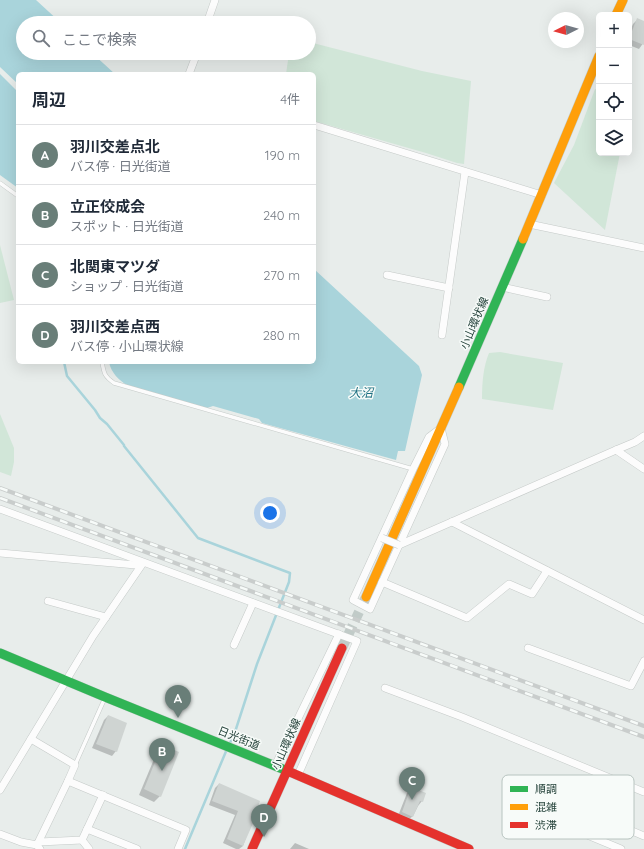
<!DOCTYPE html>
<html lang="ja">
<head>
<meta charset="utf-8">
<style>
  body { margin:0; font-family:Quicksand,"Noto Sans JP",sans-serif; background:#f2f2f3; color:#1f2937 }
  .controls { position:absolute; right:12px; top:12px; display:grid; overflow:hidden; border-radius:6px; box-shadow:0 4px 16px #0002 }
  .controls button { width:36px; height:36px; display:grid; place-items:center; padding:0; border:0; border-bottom:1px solid #e0e1e3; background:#fff; color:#1f2937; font:20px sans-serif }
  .compass { position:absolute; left:548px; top:12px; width:36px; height:36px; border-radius:50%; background:#fff; box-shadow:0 4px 16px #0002; rotate:265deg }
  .you { position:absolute; left:270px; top:513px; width:14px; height:14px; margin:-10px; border:3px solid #fff; border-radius:50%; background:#1a73e8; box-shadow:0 0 0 6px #1a73e833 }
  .badge { display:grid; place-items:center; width:26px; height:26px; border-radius:50%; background:#697e78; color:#fff; font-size:13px; font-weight:700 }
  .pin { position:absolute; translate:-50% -33px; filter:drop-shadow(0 1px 2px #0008) }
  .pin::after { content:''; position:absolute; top:21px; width:14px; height:12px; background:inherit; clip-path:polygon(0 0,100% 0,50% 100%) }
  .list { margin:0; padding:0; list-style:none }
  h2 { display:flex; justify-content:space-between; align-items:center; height:52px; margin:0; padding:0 16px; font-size:17px }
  h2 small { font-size:13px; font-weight:400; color:#747a83 }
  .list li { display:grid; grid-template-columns:26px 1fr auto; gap:12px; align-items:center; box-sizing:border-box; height:60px; padding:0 16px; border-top:1px solid #e0e1e3 }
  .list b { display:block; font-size:15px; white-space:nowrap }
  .list p { margin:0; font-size:13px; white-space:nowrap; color:#747a83 }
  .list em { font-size:13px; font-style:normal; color:#747a83 }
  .icon { flex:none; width:22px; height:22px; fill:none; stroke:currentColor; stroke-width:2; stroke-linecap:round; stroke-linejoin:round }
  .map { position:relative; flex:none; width:644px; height:849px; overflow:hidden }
  .search { position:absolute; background:#fff; box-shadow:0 4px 16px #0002; left:16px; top:16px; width:300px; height:44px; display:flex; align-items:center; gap:10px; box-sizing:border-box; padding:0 14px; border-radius:22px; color:#747a83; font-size:15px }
  .panel { position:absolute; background:#fff; box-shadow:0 4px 16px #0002; left:16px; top:72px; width:300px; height:292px; border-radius:6px }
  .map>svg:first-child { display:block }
</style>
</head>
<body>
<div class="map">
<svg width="644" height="849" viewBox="0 0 644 849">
  <rect width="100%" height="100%" fill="#e8edeb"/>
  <!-- green -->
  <g fill="#d1e6d8">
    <polygon points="309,42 422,71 471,81 464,164 457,163 426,153 314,121 314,74 286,74 289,53 309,53"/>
    <polygon points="595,89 599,91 599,153 620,153 605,230 554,183 574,145"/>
    <polygon points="0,245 14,300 0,303"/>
    <path d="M500 352 563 363 553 410 482 399C482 384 483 367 489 353Z"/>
    <polygon points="0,414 14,448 14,462 11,476 0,472"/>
  </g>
  <!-- water -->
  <g fill="#a9d4db">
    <polygon points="0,0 36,0 61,23 23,23 23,53 92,53 115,74 18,74 18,84 0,67"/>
    <polygon points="0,74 18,92 18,188 0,175"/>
    <path d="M314 269 419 366 422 375 405 451H398L396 460 262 423 259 419 213 406 207 408 128 386C119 380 111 373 109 362H314Z"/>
  </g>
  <!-- shadow -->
  <g fill="#0003">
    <polygon points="637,20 644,22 644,42 639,49 629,45 629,33 633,24"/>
    <polygon points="108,716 116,751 112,756 92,748 104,720"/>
    <polygon points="163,746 160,796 154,802 139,795 157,752"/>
    <polygon points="219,784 252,821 243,846 239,849 236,849 223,843 235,815 209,805 215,788"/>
    <polygon points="411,789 422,801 418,806 413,816 408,820 398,816 407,793"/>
    <polygon points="295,843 309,849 290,849"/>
  </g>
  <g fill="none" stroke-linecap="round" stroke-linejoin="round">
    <!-- stream -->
    <g stroke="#a9d4db" stroke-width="2.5">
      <polyline points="64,362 67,376 95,410 100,418 107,424 124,445 124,446 198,538 282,570 290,573 289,582 257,664 235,732 230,743"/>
      <polyline points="185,849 227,749"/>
    </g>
  </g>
  <!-- building -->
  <g fill="#cfd4d2">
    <polygon points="637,18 644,21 644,45 629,39"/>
    <polygon points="108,715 127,723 117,752 96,744"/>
    <polygon points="162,745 179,752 161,797 144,789"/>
    <polygon points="219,783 260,801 253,821 254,821 243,846 227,839 238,811 212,801"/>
    <polygon points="411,787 426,793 423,802 420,801 413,817 402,812"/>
  </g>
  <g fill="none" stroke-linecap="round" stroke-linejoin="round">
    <!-- primary-tunnel -->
    <polyline stroke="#c1cbc8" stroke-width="10" stroke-dasharray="10 5" stroke-linecap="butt" points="342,648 366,597"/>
    <defs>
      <g id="lane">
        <polyline points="0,183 18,196"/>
        <path d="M102 362C104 373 104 376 114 383L413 469"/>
        <polyline points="75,765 104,700"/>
      </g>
      <g id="street">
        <polyline points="207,23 215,0"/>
        <polyline points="189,74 197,53"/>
        <polyline points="314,125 542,195"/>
        <polyline points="529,224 644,248"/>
        <polyline points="387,275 449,288"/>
        <polyline points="502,287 547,297"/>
        <polyline points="442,335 465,172"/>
        <polygon points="441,428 445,444 370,609 353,600 413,469 429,437"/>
        <polyline points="616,450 644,469"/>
        <polyline points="0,509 357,641 298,775"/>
        <polyline points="452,522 644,620"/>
        <polyline points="399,545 616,450 635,442 644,436"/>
        <polyline points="0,553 136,565 143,563"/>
        <polyline points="382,582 467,618 509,584 532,594 547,571"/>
        <polyline points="48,601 106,617"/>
        <polyline points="234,645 253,603"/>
        <polyline points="528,648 631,686 644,661"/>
        <polyline points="385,688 462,717 644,792"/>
        <polyline points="31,739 75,765 68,781 37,845 40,849"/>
        <polyline points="275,766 339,634"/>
        <polyline points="68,781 186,830 178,849"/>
        <polyline points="532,788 644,836"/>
        <polyline points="0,790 93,636 143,563"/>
        <polyline points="522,808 621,849"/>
        <polyline points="87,829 137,849"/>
        <polyline points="0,834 21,842 37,845"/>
        <polyline points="82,840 89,849"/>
        <polyline points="39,842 82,840 103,795"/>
      </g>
      <g id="fast">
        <polyline points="459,387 523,239"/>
        <polyline points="0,653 105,697 290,772"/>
      </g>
      <g id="slow">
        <polyline points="616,15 623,0"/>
        <polyline points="523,239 599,56"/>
        <polyline points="366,597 459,387"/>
      </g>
      <g id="jam">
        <polyline points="290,772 469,849"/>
        <polyline points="252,849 342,648"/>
      </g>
    </defs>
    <!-- lane casing -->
    <use href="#lane" stroke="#c5cac8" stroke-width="4.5"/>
    <!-- street casing -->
    <use href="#street" stroke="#c5cac8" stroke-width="8"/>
    <!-- fast casing -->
    <use href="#fast" stroke="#c3ccc9" stroke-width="10"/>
    <!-- slow casing -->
    <use href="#slow" stroke="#c3ccc9" stroke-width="10"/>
    <!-- jam casing -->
    <use href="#jam" stroke="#c3ccc9" stroke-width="10"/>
    <!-- lane -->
    <use href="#lane" stroke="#fcfcfc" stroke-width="3.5"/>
    <!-- street -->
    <use href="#street" stroke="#fcfcfc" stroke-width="7"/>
    <!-- fast -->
    <use href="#fast" stroke="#30b455" stroke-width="9"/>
    <!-- slow -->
    <use href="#slow" stroke="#ff9f0a" stroke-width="9"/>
    <!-- jam -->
    <use href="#jam" stroke="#e5322d" stroke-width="9"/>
    <defs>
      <g id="rail">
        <polyline points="0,488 644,726"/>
        <polyline points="0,498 644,737"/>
      </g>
    </defs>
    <!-- rail casing -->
    <use href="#rail" stroke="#c9cdcc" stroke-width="4"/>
    <!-- rail -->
    <use href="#rail" stroke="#f7fbf9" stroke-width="2.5" stroke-dasharray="8" stroke-linecap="butt"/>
    <defs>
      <polyline id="street-bridge" points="382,538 399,545"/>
    </defs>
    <!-- street-bridge casing -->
    <use href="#street-bridge" stroke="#c5cac8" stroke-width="8" stroke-linecap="butt"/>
    <!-- street-bridge -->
    <use href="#street-bridge" stroke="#fcfcfc" stroke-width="7"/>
  </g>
  <g text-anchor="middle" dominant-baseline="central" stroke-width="3" stroke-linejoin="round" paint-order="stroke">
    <!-- street labels -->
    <g font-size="11" fill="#24423a" stroke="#f7fbf9">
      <text transform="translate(474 323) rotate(-67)">小山環状線</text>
      <text transform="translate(239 738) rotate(22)">日光街道</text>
      <text transform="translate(286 744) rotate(-66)">小山環状線</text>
    </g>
    <!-- water labels -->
    <g font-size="12" font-style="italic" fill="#1c6f80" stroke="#f7fbf9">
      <text x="361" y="392">大沼</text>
    </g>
  </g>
  <!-- legend -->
  <rect x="502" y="775" width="132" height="64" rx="6" fill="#f7fbf9" stroke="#b8c4c0" stroke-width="1"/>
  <rect x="510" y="786" width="18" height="6" fill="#30b455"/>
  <rect x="510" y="804" width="18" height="6" fill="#ff9f0a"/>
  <rect x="510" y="822" width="18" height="6" fill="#e5322d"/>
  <g font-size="11" fill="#24423a">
    <text x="535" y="793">順調</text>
    <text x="535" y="811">混雑</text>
    <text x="535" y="829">渋滞</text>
  </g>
</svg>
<div class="controls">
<button>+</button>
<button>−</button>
<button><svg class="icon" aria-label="locate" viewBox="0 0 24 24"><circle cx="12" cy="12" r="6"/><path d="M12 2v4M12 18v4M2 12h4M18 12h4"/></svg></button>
<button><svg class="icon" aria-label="layers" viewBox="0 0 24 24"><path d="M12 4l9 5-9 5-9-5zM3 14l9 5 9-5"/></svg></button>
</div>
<svg class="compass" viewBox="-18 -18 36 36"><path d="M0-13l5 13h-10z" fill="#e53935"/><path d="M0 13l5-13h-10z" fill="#747a83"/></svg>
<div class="you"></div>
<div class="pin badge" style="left:178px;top:718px">A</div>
<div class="pin badge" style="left:162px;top:771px">B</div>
<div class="pin badge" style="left:412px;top:800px">C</div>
<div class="pin badge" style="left:264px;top:837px">D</div>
<div class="search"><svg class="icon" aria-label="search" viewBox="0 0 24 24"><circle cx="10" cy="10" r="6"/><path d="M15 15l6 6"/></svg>ここで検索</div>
<section class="panel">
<h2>周辺<small>4件</small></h2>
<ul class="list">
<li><span class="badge">A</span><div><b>羽川交差点北</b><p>バス停 · 日光街道</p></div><em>190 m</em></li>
<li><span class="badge">B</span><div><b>立正佼成会</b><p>スポット · 日光街道</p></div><em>240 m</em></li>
<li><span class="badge">C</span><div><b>北関東マツダ</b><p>ショップ · 日光街道</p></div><em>270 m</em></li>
<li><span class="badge">D</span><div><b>羽川交差点西</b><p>バス停 · 小山環状線</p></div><em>280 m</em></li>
</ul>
</section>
</div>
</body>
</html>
